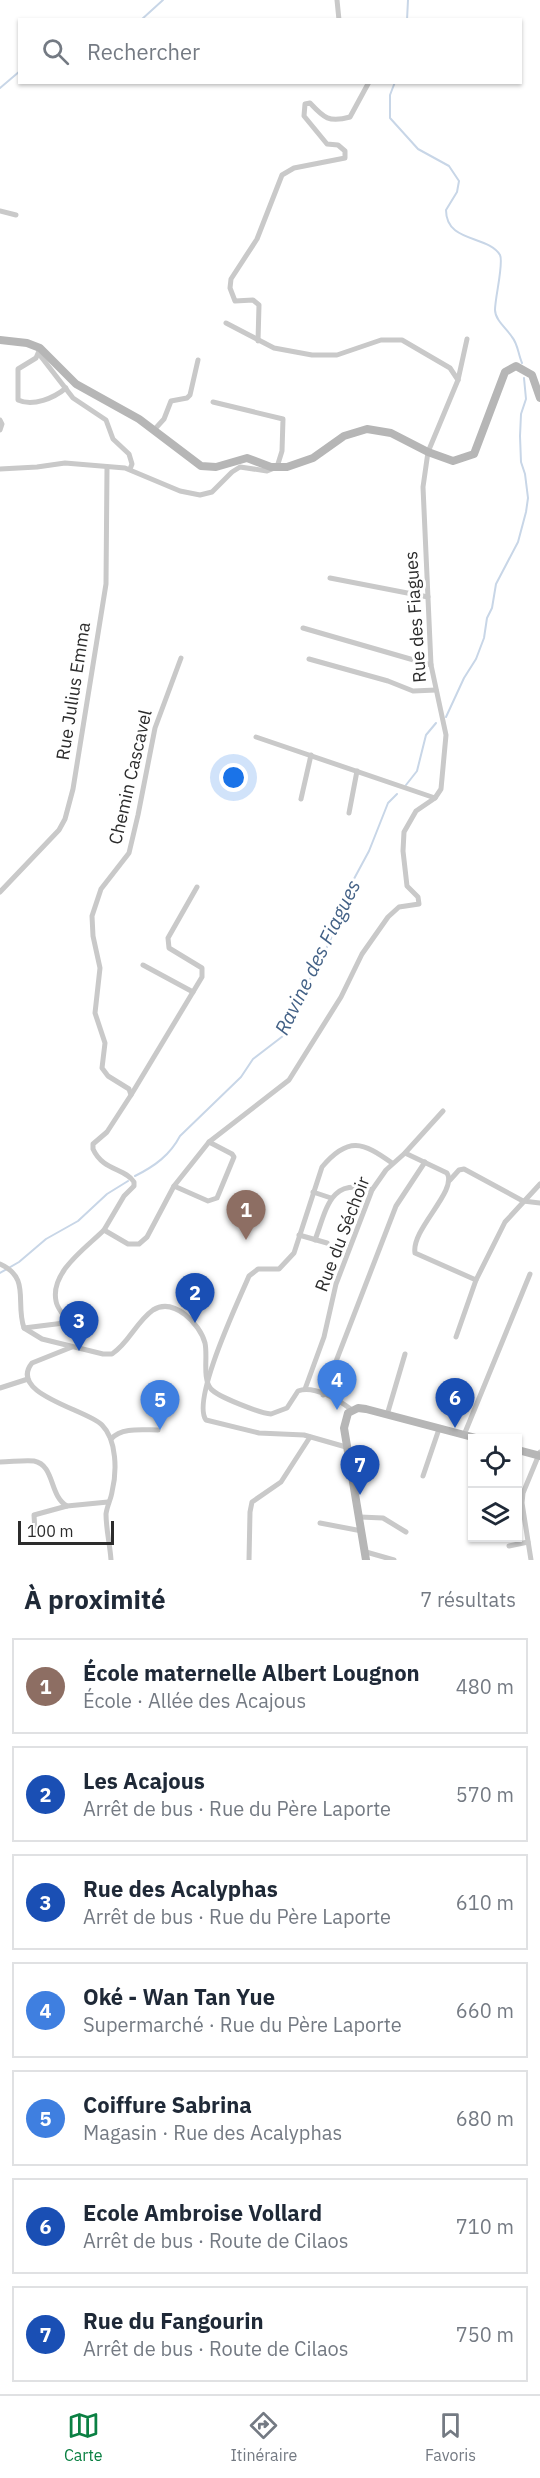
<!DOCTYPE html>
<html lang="fr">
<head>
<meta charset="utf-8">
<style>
  body { margin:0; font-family:"IBM Plex Sans",sans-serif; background:#f6f6f7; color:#1f2937 }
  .controls { position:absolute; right:18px; bottom:18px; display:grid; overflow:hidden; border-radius:0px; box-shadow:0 2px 4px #0004 }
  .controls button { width:54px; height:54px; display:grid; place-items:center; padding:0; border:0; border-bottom:2px solid #e0e1e3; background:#fff; color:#1f2937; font:30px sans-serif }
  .scale { position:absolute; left:18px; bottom:15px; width:96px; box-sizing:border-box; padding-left:6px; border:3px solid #2c2c2c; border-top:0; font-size:16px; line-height:21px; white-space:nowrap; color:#2c2c2c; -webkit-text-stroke:4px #fff; paint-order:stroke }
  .you { position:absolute; left:234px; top:778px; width:21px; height:21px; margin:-15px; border:4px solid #fff; border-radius:50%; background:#1a73e8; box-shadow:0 0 0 9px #1a73e833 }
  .badge { display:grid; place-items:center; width:39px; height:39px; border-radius:50%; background:#0b8043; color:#fff; font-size:20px; font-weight:700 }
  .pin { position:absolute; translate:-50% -50px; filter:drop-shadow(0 2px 3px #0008) }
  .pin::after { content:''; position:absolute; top:32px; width:21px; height:18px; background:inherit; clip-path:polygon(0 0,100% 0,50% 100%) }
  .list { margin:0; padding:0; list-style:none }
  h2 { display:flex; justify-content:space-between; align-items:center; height:78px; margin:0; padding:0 24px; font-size:26px }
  h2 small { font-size:20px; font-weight:400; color:#747a83 }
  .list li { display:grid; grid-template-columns:39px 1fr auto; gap:18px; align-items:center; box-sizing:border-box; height:96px; margin:0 12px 12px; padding:0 12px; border:2px solid #e0e1e3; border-radius:0px }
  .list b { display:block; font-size:22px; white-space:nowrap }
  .list p { margin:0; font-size:20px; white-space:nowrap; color:#747a83 }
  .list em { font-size:20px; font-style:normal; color:#747a83 }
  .icon { flex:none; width:33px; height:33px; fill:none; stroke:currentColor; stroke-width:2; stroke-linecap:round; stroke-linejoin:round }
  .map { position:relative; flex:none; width:540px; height:1560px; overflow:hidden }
  .search { position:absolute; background:#fff; box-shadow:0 2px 4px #0004; left:18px; right:18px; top:18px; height:66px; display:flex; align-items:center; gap:15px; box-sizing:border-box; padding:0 21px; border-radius:0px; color:#747a83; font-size:22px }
  .sheet { height:834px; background:#fff }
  nav { display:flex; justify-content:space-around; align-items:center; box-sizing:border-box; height:84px; border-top:2px solid #e0e1e3; background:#fff; font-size:16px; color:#747a83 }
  nav a { display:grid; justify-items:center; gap:3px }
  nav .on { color:#0b8043 }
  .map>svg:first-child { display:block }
</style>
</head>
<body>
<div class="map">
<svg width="540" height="1560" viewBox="0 0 540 1560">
  <rect width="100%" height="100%" fill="#fff"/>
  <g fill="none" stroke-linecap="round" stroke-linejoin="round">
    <!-- stream -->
    <g stroke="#c8d6e7" stroke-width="2">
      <polyline points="141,20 163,0"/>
      <polyline points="407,20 408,0"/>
      <path d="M395 82 390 95V118L418 149 449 166 459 181 457 192 446 210C446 243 488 235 500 255 504 263 495 297 495 310 495 320 507 329 512 337 518 344 518 354 522 363"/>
      <polyline points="0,88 20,71"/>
      <polyline points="446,717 464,678 476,659 484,638 487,618 492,608 496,584 518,542 526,512 528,498 525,474 521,462 520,436 521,414 526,399 524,378"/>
      <polyline points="406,785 417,771 426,735 436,723"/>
      <path d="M135 1176C155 1166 170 1155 180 1136L241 1077 253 1059 283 1036 290 1024 299 995 314 973 330 941 348 890 369 851 388 803 397 794"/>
      <polyline points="0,1273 19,1262 46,1239 78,1221 107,1194 128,1181"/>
    </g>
    <!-- minor -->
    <g stroke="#c9c9c9" stroke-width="5">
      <polyline points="337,0 339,20"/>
      <polyline points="0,211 16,215"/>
      <polyline points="226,323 274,348 312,355 337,355 381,340 402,340 450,368 458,380"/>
      <path d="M258 341 259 305 253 300 235 301 230 288 231 279 257 239 282 175 294 168 345 158V151L338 145 327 144 304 116 305 104 310 103C324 118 329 123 350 117L369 82"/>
      <path d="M39 351 36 358 18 369V400C33 407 54 398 66 388"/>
      <polyline points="39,354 73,398 106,420 113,439 129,454 132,464 130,469"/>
      <polyline points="0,420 2,424 0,430"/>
      <polyline points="154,430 164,419 171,401 187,398 190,395 198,360"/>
      <polyline points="0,469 37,467 65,463 125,468 180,491 200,495 212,492 232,472 240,467 267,471 277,467 282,451 283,419 213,402"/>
      <polyline points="330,578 428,597"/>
      <polyline points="303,628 431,665"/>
      <polyline points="309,659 388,681 413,691 436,690"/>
      <polyline points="256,737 435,798"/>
      <polyline points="301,799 311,755"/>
      <polyline points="349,813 357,771"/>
      <polyline points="0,892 59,830 65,819 73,789 106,584 107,468"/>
      <polyline points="143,965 193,992"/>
      <polyline points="131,1095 202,977 202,968 169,948 168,938 197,887"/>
      <path d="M405 1153 447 1173C458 1191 411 1229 415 1253L476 1280"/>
      <polyline points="450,1180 459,1170 464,1169 523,1201 540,1203"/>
      <polyline points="174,1186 208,1201 217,1198 234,1157 232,1154 209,1142"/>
      <polyline points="313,1192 331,1198"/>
      <path d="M104 1230 124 1196 134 1186V1182C125 1168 103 1171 93 1149V1144L107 1132 131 1095 129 1089 108 1076 102 1068 105 1043 95 1013 100 968 93 936 92 916 101 889 129 853 138 815 155 728 181 658"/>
      <polyline points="299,1235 327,1243"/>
      <path d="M315 1240C327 1208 330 1177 372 1190"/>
      <path d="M0 1264C31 1278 15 1302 24 1328L42 1339 103 1354H112C129 1343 136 1322 153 1310 174 1297 200 1324 205 1343 208 1357 202 1378 211 1389 218 1397 260 1413 271 1414L287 1408 298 1391C314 1385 339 1400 352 1410"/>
      <path d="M24 1328 64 1323 65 1318C62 1312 57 1308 56 1301 50 1272 86 1248 104 1230L128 1244H139L147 1237 174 1186 209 1142 289 1080 341 997 362 954 388 917 399 907 419 904 418 897 407 886 403 851 404 832 416 811 435 798 441 789 446 735 431 665 423 487 428 452 458 380 467 339"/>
      <polyline points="456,1337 476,1280 505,1222 540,1184"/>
      <path d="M72 1347 32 1363C7 1394 88 1410 102 1425 117 1440 117 1472 112 1492 111 1499 107 1506 106 1514 106 1529 110 1545 111 1560"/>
      <polyline points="0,1388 28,1379"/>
      <polyline points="305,1389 324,1337 336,1284 372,1190 386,1170 405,1153 443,1111"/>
      <polyline points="323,1395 396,1206 425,1162"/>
      <polyline points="387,1415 405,1354"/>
      <polyline points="464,1435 530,1274"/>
      <path d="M111 1439C122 1427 142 1430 158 1430"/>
      <path d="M346 1447 304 1435 259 1433 206 1420C191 1400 239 1300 249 1276L258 1269H279L294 1253 322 1167C348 1136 363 1142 392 1163"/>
      <path d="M0 1462C11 1462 23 1460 34 1461 55 1465 49 1496 67 1506L108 1502"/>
      <polyline points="423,1476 439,1429"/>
      <polyline points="360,1517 383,1518 406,1532"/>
      <polyline points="320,1523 362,1531"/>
      <polyline points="35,1531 34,1515 67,1506"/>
      <polyline points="509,1546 528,1542"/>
      <polyline points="366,1552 394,1560"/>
      <polyline points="249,1560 250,1512 252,1502 281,1482 310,1437"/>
      <polyline points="531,1560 522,1503 523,1493 540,1452"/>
    </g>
    <!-- secondary -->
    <g stroke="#b6b6b6" stroke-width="8">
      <polyline points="0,340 27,343 40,348 76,384 139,419 201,466 216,467 247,458 271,467 287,467 313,458 344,436 367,429 391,433 428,452 453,461 474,454 505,372 516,366 532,375 540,398"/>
      <polyline points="518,1450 540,1456"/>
      <polyline points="366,1560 344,1428 348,1413 358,1408 366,1409 476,1438"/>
    </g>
  </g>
  <g text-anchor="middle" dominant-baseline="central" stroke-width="6" stroke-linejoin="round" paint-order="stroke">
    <!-- street labels -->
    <g font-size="18" fill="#2c2c2c" stroke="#fff">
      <text transform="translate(415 617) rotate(-94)">Rue des Fiagues</text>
      <text transform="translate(73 691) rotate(-81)">Rue Julius Emma</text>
      <text transform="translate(130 777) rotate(-77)">Chemin Cascavel</text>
      <text transform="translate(342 1234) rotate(-69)">Rue du Séchoir</text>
    </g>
    <!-- water labels -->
    <g font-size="20" font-style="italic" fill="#436186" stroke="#fff">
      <text transform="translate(317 957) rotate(-64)">Ravine des Fiagues</text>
    </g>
  </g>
</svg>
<div class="controls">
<button><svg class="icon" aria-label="locate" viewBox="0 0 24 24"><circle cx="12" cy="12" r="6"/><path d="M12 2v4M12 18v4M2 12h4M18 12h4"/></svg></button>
<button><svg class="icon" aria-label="layers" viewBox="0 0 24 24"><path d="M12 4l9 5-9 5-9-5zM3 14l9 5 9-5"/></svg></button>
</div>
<div class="scale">100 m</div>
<div class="you"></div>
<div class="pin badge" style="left:246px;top:1240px;background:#8d6e63">1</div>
<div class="pin badge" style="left:195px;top:1323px;background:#1a4fb4">2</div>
<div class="pin badge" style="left:79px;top:1351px;background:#1a4fb4">3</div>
<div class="pin badge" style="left:337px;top:1410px;background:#3f7fe0">4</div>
<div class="pin badge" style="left:160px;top:1430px;background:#3f7fe0">5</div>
<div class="pin badge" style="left:455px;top:1428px;background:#1a4fb4">6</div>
<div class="pin badge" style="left:360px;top:1495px;background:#1a4fb4">7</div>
<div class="search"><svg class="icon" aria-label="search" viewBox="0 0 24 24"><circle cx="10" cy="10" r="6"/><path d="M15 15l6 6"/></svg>Rechercher</div>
</div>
<section class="sheet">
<h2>À proximité<small>7 résultats</small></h2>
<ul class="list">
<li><span class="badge" style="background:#8d6e63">1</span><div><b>École maternelle Albert Lougnon</b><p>École · Allée des Acajous</p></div><em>480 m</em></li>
<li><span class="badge" style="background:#1a4fb4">2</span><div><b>Les Acajous</b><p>Arrêt de bus · Rue du Père Laporte</p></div><em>570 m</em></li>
<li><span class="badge" style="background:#1a4fb4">3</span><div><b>Rue des Acalyphas</b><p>Arrêt de bus · Rue du Père Laporte</p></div><em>610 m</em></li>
<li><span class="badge" style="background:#3f7fe0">4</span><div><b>Oké - Wan Tan Yue</b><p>Supermarché · Rue du Père Laporte</p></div><em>660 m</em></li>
<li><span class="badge" style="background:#3f7fe0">5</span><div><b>Coiffure Sabrina</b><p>Magasin · Rue des Acalyphas</p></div><em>680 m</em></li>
<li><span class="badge" style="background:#1a4fb4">6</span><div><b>Ecole Ambroise Vollard</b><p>Arrêt de bus · Route de Cilaos</p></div><em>710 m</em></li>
<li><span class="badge" style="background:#1a4fb4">7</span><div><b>Rue du Fangourin</b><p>Arrêt de bus · Route de Cilaos</p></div><em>750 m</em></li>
</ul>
</section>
<nav>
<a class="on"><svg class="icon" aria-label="map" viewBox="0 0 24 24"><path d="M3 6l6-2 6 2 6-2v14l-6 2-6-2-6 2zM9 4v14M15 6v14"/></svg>Carte</a>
<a><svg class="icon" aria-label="directions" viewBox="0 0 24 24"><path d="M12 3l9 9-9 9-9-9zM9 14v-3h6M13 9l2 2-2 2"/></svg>Itinéraire</a>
<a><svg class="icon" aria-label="saved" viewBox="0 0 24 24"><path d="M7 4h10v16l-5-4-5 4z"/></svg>Favoris</a>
</nav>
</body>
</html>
